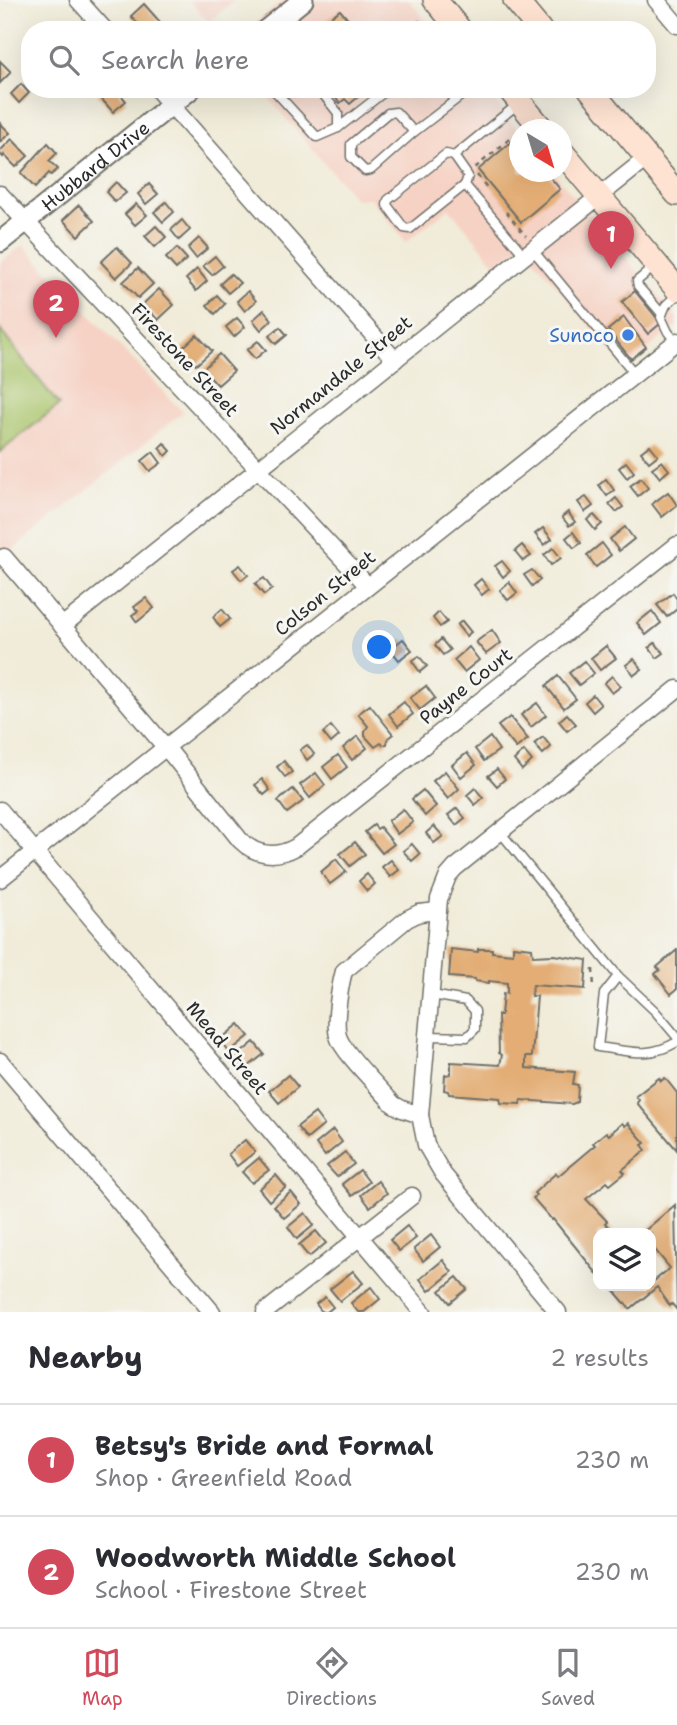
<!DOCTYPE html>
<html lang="en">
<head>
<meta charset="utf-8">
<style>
  body { margin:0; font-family:"Shantell Sans",sans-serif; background:#f2f2f3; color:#2b2b33 }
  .controls { position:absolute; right:21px; bottom:21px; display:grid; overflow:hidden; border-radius:14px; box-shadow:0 7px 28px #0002 }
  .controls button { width:63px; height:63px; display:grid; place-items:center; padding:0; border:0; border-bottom:2px solid #e1e1e2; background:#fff; color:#2b2b33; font:35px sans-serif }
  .compass { position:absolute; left:509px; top:119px; width:63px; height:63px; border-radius:50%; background:#fff; box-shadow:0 7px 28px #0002; rotate:142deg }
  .you { position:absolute; left:380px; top:648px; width:24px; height:24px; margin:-18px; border:5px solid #fff; border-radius:50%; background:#1a73e8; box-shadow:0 0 0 10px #1a73e833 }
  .badge { display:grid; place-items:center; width:46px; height:46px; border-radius:50%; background:#d1495b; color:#fff; font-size:23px; font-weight:700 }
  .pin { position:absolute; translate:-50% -58px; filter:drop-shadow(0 2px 4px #0008) }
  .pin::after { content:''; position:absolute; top:37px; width:24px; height:21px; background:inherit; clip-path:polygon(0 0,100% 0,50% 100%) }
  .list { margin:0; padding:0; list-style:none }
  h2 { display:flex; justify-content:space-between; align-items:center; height:91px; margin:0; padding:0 28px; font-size:30px }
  h2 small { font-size:23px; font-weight:400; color:#7c7c81 }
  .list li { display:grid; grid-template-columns:46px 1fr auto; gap:21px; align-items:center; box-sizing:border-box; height:112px; padding:0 28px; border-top:2px solid #e1e1e2 }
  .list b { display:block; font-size:26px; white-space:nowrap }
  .list p { margin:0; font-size:23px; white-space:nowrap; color:#7c7c81 }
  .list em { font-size:23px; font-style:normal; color:#7c7c81 }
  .icon { flex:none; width:38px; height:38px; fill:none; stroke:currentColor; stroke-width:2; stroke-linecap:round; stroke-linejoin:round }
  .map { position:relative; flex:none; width:677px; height:1312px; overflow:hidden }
  .search { position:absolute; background:#fff; box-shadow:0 7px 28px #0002; left:21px; right:21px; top:21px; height:77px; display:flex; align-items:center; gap:18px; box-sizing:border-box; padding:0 24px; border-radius:28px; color:#7c7c81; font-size:26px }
  .sheet { height:315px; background:#fff }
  nav { display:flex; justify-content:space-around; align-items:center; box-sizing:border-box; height:98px; border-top:2px solid #e1e1e2; background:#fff; font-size:19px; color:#7c7c81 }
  nav a { display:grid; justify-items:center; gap:4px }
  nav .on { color:#d1495b }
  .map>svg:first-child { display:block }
</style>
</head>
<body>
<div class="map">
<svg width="677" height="1312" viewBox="0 0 677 1312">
  <rect width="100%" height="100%" fill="#f6f6f2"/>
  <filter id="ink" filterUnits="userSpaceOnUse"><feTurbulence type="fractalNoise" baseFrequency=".0143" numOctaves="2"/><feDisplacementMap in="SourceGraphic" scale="14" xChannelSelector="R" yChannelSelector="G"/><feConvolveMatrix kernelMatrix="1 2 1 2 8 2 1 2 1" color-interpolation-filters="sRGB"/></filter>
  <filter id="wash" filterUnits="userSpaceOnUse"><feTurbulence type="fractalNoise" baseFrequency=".00686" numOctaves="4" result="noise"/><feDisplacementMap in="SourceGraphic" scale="28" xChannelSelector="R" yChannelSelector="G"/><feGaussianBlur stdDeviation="1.57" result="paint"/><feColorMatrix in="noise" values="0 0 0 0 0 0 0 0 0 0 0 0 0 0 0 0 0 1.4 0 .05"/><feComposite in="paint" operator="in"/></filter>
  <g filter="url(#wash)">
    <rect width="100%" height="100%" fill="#f1ecd9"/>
    <!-- built -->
    <g fill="#f6d2c4">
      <polygon points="189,0 235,0 208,22"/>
      <polygon points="284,0 409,0 434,30 247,30"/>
      <polygon points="261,89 484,89 519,131 520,172 553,172 677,318 677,325 625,368 522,244 496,265 449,208 406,242 370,198 355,199"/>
      <polygon points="23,245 183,412 0,560 0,263"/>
    </g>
    <!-- green -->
    <polygon fill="#aac56c" stroke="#6a784c" stroke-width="2" points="0,330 59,405 0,452"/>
    <g id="blocks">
      <!-- building -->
      <g fill="#e3ad74">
        <polygon points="144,4 160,22 151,30 131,30 138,24 131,16"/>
        <polygon points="340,10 357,30 327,30 322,24"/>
        <polygon points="419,21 426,30 408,30"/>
        <polygon points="0,61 11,72 0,83"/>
        <polygon points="21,84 29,93 19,103 11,94"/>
        <polygon points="104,89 116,89 126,101 113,112 98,95"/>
        <polygon points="337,89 380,89 371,96 365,91 350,104 345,99 340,103 333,95"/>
        <polygon points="0,123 10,133 0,142"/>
        <polygon points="517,137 520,140 520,172 546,172 560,189 521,222 478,170"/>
        <polygon points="12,139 28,156 16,167 4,155 3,157 0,154 0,151"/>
        <polygon points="48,143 57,153 49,161 58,169 51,175 49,173 35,188 21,173"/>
        <polygon points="116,182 126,193 115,202 106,192"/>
        <polygon points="149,184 158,194 146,204 138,194"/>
        <polygon points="166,202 174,212 163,222 154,212"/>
        <polygon points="136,204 147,215 135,225 125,214"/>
        <polygon points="79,205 94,221 78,236 63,220"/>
        <polygon points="182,220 190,230 179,240 171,230"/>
        <polygon points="156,226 166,237 155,247 145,236"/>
        <polygon points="199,238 208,248 196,258 188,248"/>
        <polygon points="117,247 132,263 116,278 101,262"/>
        <polygon points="177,248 187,259 176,269 166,258"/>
        <polygon points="215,256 223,266 212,275 203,266"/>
        <polygon points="138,268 153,284 138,298 123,282"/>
        <polygon points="197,269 207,281 196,291 186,279"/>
        <polygon points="231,274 240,283 228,293 220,284"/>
        <polygon points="159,289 174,305 158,320 143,304"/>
        <polygon points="248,291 256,301 245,311 237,301"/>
        <polygon points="635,291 661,323 648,334 622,302"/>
        <polygon points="217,295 225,304 215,314 207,305"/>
        <polygon points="264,310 272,320 261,330 253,320"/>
        <polygon points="624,317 646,347 631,359 608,330"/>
        <polygon points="237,318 245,327 234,337 226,327"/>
        <polygon points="280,327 287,335 276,344 269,336"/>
        <polygon points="197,335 212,351 196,365 181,349"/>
        <polygon points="258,341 266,350 255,359 247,350"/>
        <polygon points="219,354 234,371 218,385 203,369"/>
        <polygon points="164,443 171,451 166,456 159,448"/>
        <polygon points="650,445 658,455 649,462 641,452"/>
        <polygon points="153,452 161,463 150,471 142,461"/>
        <polygon points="662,461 669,470 660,478 652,468"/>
        <polygon points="626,462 634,472 627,478 619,468"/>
        <polygon points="641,478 648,488 638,496 630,486"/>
        <polygon points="606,479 614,490 607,496 599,485"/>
        <polygon points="668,492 677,505 662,517 652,504"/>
        <polygon points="586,497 593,506 585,512 578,502"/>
        <polygon points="616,498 623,507 616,512 609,504"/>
        <polygon points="568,512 575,522 569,526 562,517"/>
        <polygon points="594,515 602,524 595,530 587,520"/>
        <polygon points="625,527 634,539 619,551 610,539"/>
        <polygon points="543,528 552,539 544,545 535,534"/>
        <polygon points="573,532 581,543 574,548 566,538"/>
        <polygon points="602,543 611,555 596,567 587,555"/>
        <polygon points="522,545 531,556 523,561 515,551"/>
        <polygon points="553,548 561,558 551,565 544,555"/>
        <polygon points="502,561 510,571 503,577 495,566"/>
        <polygon points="240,565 248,575 241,580 233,570"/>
        <polygon points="532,570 540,580 532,586 524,575"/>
        <polygon points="264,578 272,589 264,595 255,584"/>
        <polygon points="481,579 489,589 482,595 474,585"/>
        <polygon points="509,582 517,593 508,600 500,590"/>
        <polygon points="673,593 677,599 677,609 667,617 657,605"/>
        <polygon points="146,598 154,608 137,622 132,615 138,611 134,607"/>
        <polygon points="222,609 230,619 220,627 213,617"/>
        <polygon points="652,611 661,623 646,635 637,623"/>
        <polygon points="439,612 447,622 440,627 433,618"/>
        <polygon points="462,621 471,632 466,636 457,625"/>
        <polygon points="492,630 501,643 486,654 476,642"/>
        <polygon points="403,639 412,650 399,660 390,649"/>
        <polygon points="441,639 450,650 443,655 435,645"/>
        <polygon points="655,643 664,653 657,658 649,648"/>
        <polygon points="606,646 616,658 600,670 591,658"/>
        <polygon points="469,647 479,660 464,672 454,660"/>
        <polygon points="419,656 427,666 420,672 412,661"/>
        <polygon points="634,659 642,669 634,675 626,665"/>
        <polygon points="584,661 594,673 579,685 569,673"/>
        <polygon points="558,676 576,699 564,708 546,686"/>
        <polygon points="612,676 621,686 612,693 604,683"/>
        <polygon points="426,686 435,698 420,710 410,698"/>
        <polygon points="593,695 601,705 593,712 585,702"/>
        <polygon points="404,702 413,714 398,726 389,714"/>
        <polygon points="537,703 546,715 531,727 521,715"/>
        <polygon points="370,705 393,734 388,738 387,744 383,745 381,743 375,747 365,736 365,731 368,726 358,714"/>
        <polygon points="567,714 576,724 567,731 559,721"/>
        <polygon points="510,717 528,739 516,748 498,726"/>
        <polygon points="331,726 339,736 331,743 323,733"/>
        <polygon points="358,736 367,748 352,760 343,748"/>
        <polygon points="490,737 499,750 484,761 475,749"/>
        <polygon points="543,737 551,747 543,754 534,744"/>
        <polygon points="307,745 314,754 307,760 300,750"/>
        <polygon points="524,751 532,761 522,770 514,760"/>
        <polygon points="467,753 476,765 461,777 452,765"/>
        <polygon points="338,755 347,767 332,779 323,767"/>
        <polygon points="284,761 292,772 285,777 277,767"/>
        <polygon points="497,769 505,779 497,786 488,776"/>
        <polygon points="445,771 459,789 448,799 433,781"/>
        <polygon points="316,773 325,785 310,798 300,785"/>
        <polygon points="262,779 270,790 264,795 255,785"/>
        <polygon points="475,788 483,798 475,805 467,795"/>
        <polygon points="293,789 303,801 287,813 278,801"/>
        <polygon points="423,790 436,806 425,816 412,799"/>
        <polygon points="457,808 465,818 456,825 448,815"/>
        <polygon points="403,809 413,822 397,834 388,821"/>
        <polygon points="374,825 377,829 380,827 394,844 382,853 365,832"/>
        <polygon points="434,826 443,836 434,843 426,833"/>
        <polygon points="355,842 365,854 350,866 340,854"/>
        <polygon points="412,844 420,854 412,861 403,851"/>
        <polygon points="336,859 346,872 330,884 321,872"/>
        <polygon points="391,860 399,870 390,877 382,867"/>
        <polygon points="367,874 375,884 367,891 359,881"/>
        <polygon points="513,946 532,948 533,956 554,955 587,960 585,989 533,985 531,996 537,996 532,1056 526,1056 526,1068 575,1072 573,1084 578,1085 577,1102 572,1104 521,1100 520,1104 501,1103 500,1098 449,1094 448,1091 444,1090 445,1075 451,1074 451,1062 500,1065 502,1055 499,1053 498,1015 501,1015 503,994 507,993 507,983 489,981 489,983 475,981 475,979 449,977 451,949 478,952 478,949 492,949 492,952 513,954"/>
        <polygon points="677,950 677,989 671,994 655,974 660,970 657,967"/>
        <polygon points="239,1024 249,1036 229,1052 220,1040"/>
        <polygon points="254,1042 264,1054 244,1070 235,1058"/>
        <polygon points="288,1075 298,1087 279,1103 269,1091"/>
        <polygon points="659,1078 661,1081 665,1078 677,1093 677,1150 637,1103 639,1100 636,1096"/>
        <polygon points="315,1113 324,1125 307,1139 297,1127"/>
        <polygon points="622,1123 625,1126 628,1123 645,1143 642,1145 646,1150 622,1170 625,1173 610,1185 607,1182 586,1199 607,1221 605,1223 614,1233 598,1233 598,1275 553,1219 552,1220 533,1198 536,1195 534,1193 556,1173 558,1176 595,1145 593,1143 606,1132 609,1135"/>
        <polygon points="333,1130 342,1142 325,1156 316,1144"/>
        <polygon points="245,1140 255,1152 237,1166 228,1154"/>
        <polygon points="345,1152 354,1164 337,1177 327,1166"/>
        <polygon points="259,1158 269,1170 252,1183 242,1172"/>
        <polygon points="360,1170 369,1182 352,1196 342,1184"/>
        <polygon points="276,1175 286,1187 269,1201 259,1189"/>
        <polygon points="378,1181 387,1193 370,1207 361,1195"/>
        <polygon points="291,1192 301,1204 284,1218 274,1206"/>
        <polygon points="675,1205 677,1310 672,1304 670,1306 657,1287 630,1309 610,1286 651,1286 651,1277 654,1281 670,1268 651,1245 651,1233 642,1233"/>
        <polygon points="305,1213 314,1225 297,1239 288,1227"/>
        <polygon points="407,1226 416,1238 399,1251 390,1240"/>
        <polygon points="316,1231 326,1243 309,1257 299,1245"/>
        <polygon points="431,1235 440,1247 423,1261 414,1249"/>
        <polygon points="443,1260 452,1272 429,1291 420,1279"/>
        <polygon points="353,1271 363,1283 340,1301 330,1289"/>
        <polygon points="457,1277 467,1289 450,1303 440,1291"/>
        <polygon points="371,1287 380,1299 364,1312 358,1312 351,1303"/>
        <polygon points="325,1297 333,1307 327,1312 322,1312 316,1304"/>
      </g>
    </g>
  </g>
  <g filter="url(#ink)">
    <use href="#blocks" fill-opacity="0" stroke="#706f68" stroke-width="2"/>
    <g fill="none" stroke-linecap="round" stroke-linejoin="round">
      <defs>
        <g id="service">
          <polyline points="273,89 317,137 338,128 388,89"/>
          <polyline points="319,89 338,113 338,128"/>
          <polyline points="518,104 454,156 446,154 388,200 387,205 404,228 410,229 465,185 524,255"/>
          <polyline points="414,132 396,112 388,113 351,144 351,157 365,171 371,170 414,132 470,89"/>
          <polyline points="454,156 468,176 465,185"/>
          <polyline points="532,249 635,374"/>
          <polyline points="654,267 637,281 638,286 662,314"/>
          <polyline points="676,342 668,332 661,317 666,305 677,295"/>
          <polyline points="501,833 618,976 655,1011 677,1037"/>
          <path d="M618 976 604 994 598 1047C630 1051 648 1059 677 1042"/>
          <polyline points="428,1036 467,1037 475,1029 475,1011 466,1001 432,995"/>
        </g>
        <g id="minor">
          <polyline points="78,0 105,30"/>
          <polyline points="656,0 677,25"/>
          <polyline points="157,89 395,360"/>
          <polyline points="0,194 368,586"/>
          <path d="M4 557 173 756 240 840C256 856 276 858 296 847L677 545"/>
          <polyline points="62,626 647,158"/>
          <polyline points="0,810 423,1312"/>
          <polyline points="0,879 677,341"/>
          <polyline points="0,1061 212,1312"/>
          <path d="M420 1115 402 1109 393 1104C381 1089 342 1052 338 1036 334 1021 340 986 344 971L407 919 419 913 438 911"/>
          <polyline points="265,1312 412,1196"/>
          <polyline points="558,1312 443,1174 426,1145 420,1115 439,899 448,876 455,868 677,689"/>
        </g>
        <g id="tertiary">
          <polyline points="266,30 303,0"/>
          <path id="s1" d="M0 242 191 89"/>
        </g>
        <g id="secondary">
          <polyline points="435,0 460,30"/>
          <polyline points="515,0 540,30"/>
          <polyline points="509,89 543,130"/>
          <polyline points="590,89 677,194"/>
          <polyline points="562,152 677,289"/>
        </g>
      </defs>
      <!-- service casing -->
      <use href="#service" stroke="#706f68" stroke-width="11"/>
      <!-- minor casing -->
      <use href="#minor" stroke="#706f68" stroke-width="19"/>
      <!-- tertiary casing -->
      <use href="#tertiary" stroke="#706f68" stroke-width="23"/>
      <!-- secondary casing -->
      <use href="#secondary" stroke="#706f68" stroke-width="26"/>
      <!-- path -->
      <g stroke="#706f68" stroke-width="2.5" stroke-dasharray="5 5" stroke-linecap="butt">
        <polyline points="475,168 513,136"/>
        <polyline points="477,175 488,189"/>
        <polyline points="506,212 526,236"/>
        <polyline points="593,969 594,989"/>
      </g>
      <!-- service -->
      <use href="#service" stroke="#fff" stroke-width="8"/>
      <!-- minor -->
      <use href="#minor" stroke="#fff" stroke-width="16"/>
      <!-- tertiary -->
      <use href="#tertiary" stroke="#fff" stroke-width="19"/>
      <!-- secondary -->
      <use href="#secondary" stroke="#fee3d2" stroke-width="23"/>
    </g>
  </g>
  <!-- markers -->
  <circle fill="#3f7fe0" stroke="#f6f6f2" stroke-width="2.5" cx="628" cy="335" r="7"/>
  <g text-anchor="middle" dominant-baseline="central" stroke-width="6" stroke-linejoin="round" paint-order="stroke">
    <!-- street labels -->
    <g font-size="19" fill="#2b2b2b" stroke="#f6f6f2">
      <text stroke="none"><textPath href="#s1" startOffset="122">Hubbard Drive</textPath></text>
      <text transform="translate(185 360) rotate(47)">Firestone Street</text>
      <text transform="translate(341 375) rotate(-39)">Normandale Street</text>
      <text transform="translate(325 593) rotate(-39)">Colson Street</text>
      <text transform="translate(466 686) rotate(-38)">Payne Court</text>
      <text transform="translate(227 1048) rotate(50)">Mead Street</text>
    </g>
    <!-- shop labels -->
    <g font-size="19" fill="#366cbe" stroke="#f6f6f2" text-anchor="end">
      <text x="614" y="335">Sunoco</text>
    </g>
  </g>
</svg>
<div class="controls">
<button><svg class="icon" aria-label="layers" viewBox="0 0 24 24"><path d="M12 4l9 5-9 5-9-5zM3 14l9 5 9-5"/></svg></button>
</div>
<svg class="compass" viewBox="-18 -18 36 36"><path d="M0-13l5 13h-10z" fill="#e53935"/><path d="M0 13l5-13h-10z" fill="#7c7c81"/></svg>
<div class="you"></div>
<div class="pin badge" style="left:611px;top:269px">1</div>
<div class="pin badge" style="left:56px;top:338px">2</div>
<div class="search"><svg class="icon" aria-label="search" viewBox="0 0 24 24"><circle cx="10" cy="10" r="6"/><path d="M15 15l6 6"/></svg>Search here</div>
</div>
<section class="sheet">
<h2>Nearby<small>2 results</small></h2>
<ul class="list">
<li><span class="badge">1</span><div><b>Betsy's Bride and Formal</b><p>Shop · Greenfield Road</p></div><em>230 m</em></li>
<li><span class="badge">2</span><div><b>Woodworth Middle School</b><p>School · Firestone Street</p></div><em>230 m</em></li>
</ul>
</section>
<nav>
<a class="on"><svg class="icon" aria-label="map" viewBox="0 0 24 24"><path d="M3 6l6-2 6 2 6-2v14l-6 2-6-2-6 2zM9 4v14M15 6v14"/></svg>Map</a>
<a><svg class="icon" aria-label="directions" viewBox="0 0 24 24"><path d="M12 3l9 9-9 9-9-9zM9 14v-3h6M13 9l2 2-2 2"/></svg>Directions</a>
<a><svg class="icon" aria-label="saved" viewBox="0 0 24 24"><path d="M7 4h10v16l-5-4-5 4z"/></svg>Saved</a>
</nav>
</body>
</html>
